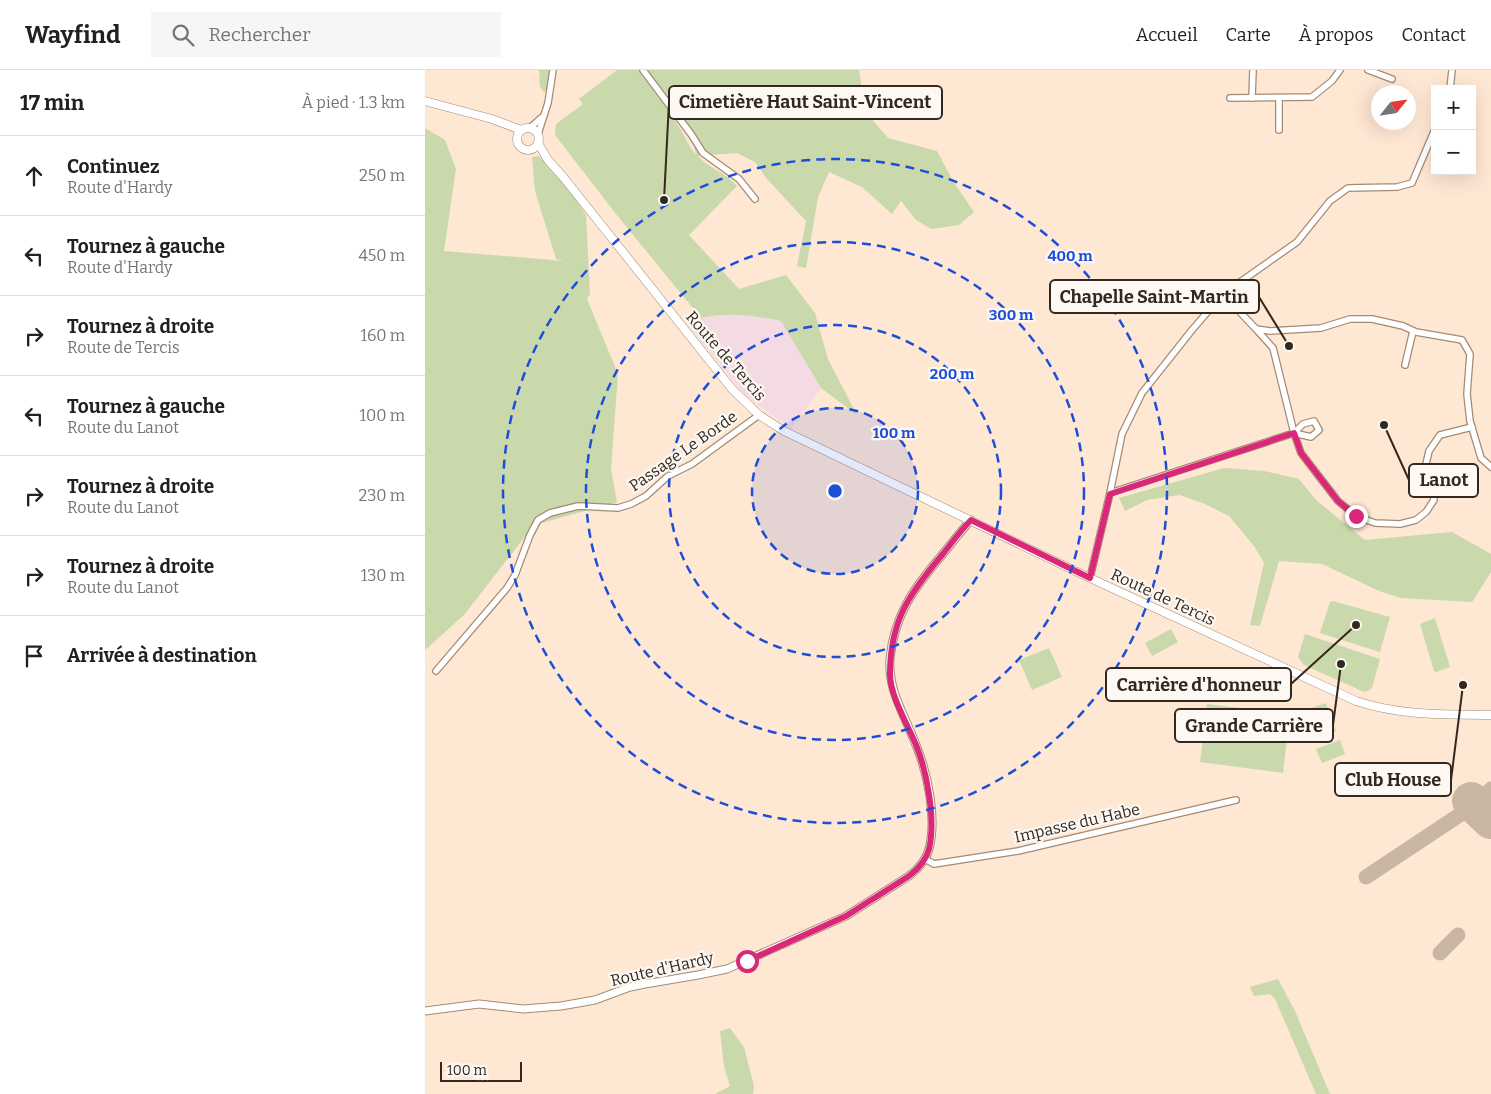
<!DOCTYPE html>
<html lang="fr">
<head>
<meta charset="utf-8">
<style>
  body { margin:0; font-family:Bitter,serif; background:#f6f6f6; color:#202124 }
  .controls { position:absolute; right:15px; top:15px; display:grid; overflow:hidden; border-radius:0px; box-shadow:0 5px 20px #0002 }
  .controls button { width:45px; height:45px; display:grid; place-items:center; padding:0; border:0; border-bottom:1px solid #e0e0e0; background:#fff; color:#202124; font:25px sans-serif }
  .compass { position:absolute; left:946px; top:15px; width:45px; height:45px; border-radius:50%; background:#fff; box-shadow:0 5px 20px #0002; rotate:60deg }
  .scale { position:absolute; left:15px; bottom:12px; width:82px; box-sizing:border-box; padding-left:5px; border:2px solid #32281e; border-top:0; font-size:14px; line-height:18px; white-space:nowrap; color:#32281e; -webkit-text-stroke:4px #fdf8f3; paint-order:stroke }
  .stop { position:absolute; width:15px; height:15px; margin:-11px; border:4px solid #db2777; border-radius:50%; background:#fff }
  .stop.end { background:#db2777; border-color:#fff; box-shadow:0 1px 5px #0008 }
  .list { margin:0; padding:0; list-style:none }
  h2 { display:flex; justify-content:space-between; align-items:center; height:65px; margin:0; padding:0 20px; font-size:21px }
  h2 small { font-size:16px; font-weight:400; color:#757577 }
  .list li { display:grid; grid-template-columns:32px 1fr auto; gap:15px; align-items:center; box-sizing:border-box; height:80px; padding:0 20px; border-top:1px solid #e0e0e0 }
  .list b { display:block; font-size:19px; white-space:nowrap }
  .list p { margin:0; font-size:16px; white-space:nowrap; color:#757577 }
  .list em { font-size:16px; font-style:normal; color:#757577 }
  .icon { flex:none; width:28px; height:28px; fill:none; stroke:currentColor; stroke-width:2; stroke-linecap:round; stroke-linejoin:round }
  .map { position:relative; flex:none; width:1066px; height:1024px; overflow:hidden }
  header { display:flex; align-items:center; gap:30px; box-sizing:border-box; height:70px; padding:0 25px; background:#fff; border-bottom:1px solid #e0e0e0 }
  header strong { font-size:24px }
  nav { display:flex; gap:28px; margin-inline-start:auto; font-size:18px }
  .search { width:350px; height:45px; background:#f6f6f6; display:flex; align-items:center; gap:12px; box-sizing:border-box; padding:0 18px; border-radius:0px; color:#757577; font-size:19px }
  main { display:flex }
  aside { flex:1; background:#fff }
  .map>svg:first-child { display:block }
</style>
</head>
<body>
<header>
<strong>Wayfind</strong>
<div class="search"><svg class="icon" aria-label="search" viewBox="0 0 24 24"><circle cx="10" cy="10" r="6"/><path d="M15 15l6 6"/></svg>Rechercher</div>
<nav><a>Accueil</a><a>Carte</a><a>À propos</a><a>Contact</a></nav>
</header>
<main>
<aside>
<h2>17 min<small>À pied · 1.3 km</small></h2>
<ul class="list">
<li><svg class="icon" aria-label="ahead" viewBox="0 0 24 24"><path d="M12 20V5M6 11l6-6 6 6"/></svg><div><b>Continuez</b><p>Route d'Hardy</p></div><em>250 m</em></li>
<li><svg class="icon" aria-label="left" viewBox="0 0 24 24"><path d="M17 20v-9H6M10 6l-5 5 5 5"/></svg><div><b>Tournez à gauche</b><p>Route d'Hardy</p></div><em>450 m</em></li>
<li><svg class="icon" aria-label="right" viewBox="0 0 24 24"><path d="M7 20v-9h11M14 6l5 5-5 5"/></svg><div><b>Tournez à droite</b><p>Route de Tercis</p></div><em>160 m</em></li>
<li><svg class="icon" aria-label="left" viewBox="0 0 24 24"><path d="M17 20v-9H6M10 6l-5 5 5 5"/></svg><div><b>Tournez à gauche</b><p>Route du Lanot</p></div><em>100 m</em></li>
<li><svg class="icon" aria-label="right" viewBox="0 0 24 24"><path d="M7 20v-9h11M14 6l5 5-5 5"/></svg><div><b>Tournez à droite</b><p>Route du Lanot</p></div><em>230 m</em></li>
<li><svg class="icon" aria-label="right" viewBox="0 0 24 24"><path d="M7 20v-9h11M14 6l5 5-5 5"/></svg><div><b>Tournez à droite</b><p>Route du Lanot</p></div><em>130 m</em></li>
<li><svg class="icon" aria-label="arrive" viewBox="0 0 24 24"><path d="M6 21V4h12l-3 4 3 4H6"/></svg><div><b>Arrivée à destination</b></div></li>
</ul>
</aside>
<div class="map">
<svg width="1066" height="1024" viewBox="0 0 1066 1024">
  <rect width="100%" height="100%" fill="#fee7d3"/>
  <!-- industrial -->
  <polygon fill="#f3dae3" points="310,244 325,245 356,251 396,318 366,359 321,326 264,256 276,248"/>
  <!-- green -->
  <g fill="#c9d9ac">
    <polygon points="114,0 126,0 123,19 119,22 115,17"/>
    <path d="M192 0H213C226 18 241 36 253 55 260 65 263 76 271 85L266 64 218 0H434L440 41 463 68 512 81 528 111 549 142 534 155 506 159 491 150 476 131 467 144 437 117 404 102 393 127 381 198 372 196 381 151 342 109 330 92 312 83 273 86C284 99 301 102 312 116L264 165 314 219 361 205 390 243 403 289 432 345 396 318 356 251C328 245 304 242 276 248L191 144 130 65 131 54 158 34 154 29Z"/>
    <polygon points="0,58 20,70 31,99 19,181 139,191 131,189 110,121 107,87 114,86 142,115 161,145 165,224 162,229 193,304 186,399 192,432 109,455 39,545 0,580"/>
    <polygon points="799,398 839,401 874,409 891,430 940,470 1027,462 1066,484 1066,502 1047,532 976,528 954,521 897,494 854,491 835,556 825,555 839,493 829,476 804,446 780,434 755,425 722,430 700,441 694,428"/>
    <polygon points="908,531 965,547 955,582 895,563 905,532"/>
    <polygon points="1010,548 1025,597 1011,602 1009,601 995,554"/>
    <polygon points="746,559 753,572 727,586 720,573"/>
    <polygon points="880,564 955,589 947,618 943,621 939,622 879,595 873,587"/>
    <polygon points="624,578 637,607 607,620 594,590"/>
    <polygon points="901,633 904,643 883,650 880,640"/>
    <polygon points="782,634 865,644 858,703 775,692"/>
    <polygon points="907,650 911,661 892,668 888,657"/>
    <polygon points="915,670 920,684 897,693 891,679"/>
    <polygon points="853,909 870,941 905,1024 891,1024 850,929 845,924 829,926 825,917"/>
    <polygon points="305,958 319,977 329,1016 328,1024 290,1024 305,1016 299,996 295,961"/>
  </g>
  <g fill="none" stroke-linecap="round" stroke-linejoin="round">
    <!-- taxiway -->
    <g stroke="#cab6a5" stroke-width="15">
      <polyline points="1066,719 1058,727 1055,734 1058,741 1066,749"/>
      <polyline points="941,807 1036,744"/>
      <polyline points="1015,883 1033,865"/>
    </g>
    <!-- runway -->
    <polyline stroke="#cab6a5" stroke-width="38" points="1046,731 1066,750"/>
    <defs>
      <g id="minor">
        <polyline points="218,0 266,64 278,83 314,109 330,129"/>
        <polyline points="943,0 967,9"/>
        <polyline points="1025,19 1027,0"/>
        <polyline points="805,28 887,27 907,11 915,0"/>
        <polyline points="827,28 828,0"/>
        <polyline points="854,28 854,60"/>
        <polyline points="105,58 116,48"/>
        <polyline points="113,64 123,33 128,0"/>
        <polyline points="798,224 831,259 845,261 896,258 925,249 947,249 978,256 991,262 1037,270 1045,284 1042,324 1045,351 1056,388 1066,397"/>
        <polyline points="831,259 848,278 869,363 886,367 894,360 889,351 878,354 869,363"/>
        <polyline points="980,295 988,261"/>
        <polyline points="685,423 869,363 876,383 913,431 931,446 950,453 975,454 991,450 1001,442 1009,430 1007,413 1001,394 1004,381 1015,365 1047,357"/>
        <polyline points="665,508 685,423 697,364 717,323 767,260 798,224 872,172 905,131 923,118 972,117 987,113 1010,59"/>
        <polyline points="11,601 82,518 90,505 105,465 113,450 125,443 153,436 193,438 206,434 221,426 243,406 267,394 334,345"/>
        <polyline points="500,789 509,794 593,781 811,730"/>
      </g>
      <path id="tertiary" d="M0 941 54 934 98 939 136 936 170 930 205 917 220 914 273 905 302 899 421 846 484 806C493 799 501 791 504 779 512 749 503 704 491 675 480 645 463 622 465 589 469 545 489 518 517 485 526 474 536 461 546 450"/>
      <g id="secondary">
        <polyline points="0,31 67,49 96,60"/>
        <circle cx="103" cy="69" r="11"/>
        <path d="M113 73 123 90 139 108 307 319 334 345 359 361 665 508 931 631C976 646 1019 644 1066 645"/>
      </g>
    </defs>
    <!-- minor casing -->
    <use href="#minor" stroke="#a58b74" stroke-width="8"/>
    <!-- tertiary casing -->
    <use href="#tertiary" stroke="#a58b74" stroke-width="9"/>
    <!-- secondary casing -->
    <use href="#secondary" stroke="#a58b74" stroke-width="9"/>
    <!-- minor -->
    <use href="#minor" stroke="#fff" stroke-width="5.5"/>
    <!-- tertiary -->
    <use href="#tertiary" stroke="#fff" stroke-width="7"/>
    <!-- secondary -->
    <use href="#secondary" stroke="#fff" stroke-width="8"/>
  </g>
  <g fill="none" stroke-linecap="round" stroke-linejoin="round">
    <!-- route -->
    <path stroke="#db2777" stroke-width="6" d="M322 891 421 846 484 806C493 799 501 791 504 779 511 750 502 702 491 675 483 655 465 626 465 604 465 551 484 524 517 485 526 474 535 461 546 450L665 508 685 424 869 363 876 383 913 431 931 446"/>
  </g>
  <!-- distance rings -->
  <circle cx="410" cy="421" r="83" fill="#1d4ed8" fill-opacity=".12"/>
  <g fill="none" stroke="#1d4ed8" stroke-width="2.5" stroke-dasharray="9 6">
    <circle cx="410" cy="421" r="83"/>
    <circle cx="410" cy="421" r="166"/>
    <circle cx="410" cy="421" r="249"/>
    <circle cx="410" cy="421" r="332"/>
  </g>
  <g text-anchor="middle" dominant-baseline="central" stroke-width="4.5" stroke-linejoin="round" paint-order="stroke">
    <!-- street labels -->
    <g font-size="16" fill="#32281e" stroke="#fdf8f3">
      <text transform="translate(301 286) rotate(49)">Route de Tercis</text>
      <text transform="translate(258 381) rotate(-35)">Passage Le Borde</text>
      <text transform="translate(738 527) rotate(25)">Route de Tercis</text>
      <text transform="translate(652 753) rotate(-13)">Impasse du Habe</text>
      <text transform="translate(237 899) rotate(-13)">Route d'Hardy</text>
    </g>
  </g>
  <circle cx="410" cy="421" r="8" fill="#1d4ed8" stroke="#fdf8f3" stroke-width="2.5"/>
  <g font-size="15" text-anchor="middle" font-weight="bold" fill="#1d4ed8" stroke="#fdf8f3" stroke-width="4.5" stroke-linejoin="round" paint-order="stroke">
    <text x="645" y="191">400 m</text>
    <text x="586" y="250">300 m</text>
    <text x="527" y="309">200 m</text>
    <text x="469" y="368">100 m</text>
  </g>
  <!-- callouts -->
  <path fill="none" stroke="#32281e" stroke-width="2" d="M239 130L244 32M864 276L834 227M959 355L984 410M931 555L866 614M916 594L908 655M1038 615L1026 710"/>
  <g fill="#32281e" stroke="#fdf8f3" stroke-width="2">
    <circle cx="239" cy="130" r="5"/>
    <circle cx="864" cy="276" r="5"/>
    <circle cx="959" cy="355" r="5"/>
    <circle cx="931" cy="555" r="5"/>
    <circle cx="916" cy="594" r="5"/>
    <circle cx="1038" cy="615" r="5"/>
  </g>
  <g fill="#fdf8f3" stroke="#32281e" stroke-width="2">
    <rect x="244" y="16" width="273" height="33" rx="5"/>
    <rect x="625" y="210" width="209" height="33" rx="5"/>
    <rect x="984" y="394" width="69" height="33" rx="5"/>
    <rect x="681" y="598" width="185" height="33" rx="5"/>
    <rect x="750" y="639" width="158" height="33" rx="5"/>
    <rect x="910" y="693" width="116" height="33" rx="5"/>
  </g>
  <g font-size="18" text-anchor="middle" font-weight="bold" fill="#32281e">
    <text x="380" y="38">Cimetière Haut Saint-Vincent</text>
    <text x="729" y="233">Chapelle Saint-Martin</text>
    <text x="1019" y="416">Lanot</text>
    <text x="774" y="621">Carrière d'honneur</text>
    <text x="829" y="662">Grande Carrière</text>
    <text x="968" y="716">Club House</text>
  </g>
</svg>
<div class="controls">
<button>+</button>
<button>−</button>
</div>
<svg class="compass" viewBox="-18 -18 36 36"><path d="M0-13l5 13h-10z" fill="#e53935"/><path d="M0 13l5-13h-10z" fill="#757577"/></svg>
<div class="scale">100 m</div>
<div class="stop" style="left:322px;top:891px"></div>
<div class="stop end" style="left:931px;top:446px"></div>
</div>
</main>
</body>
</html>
